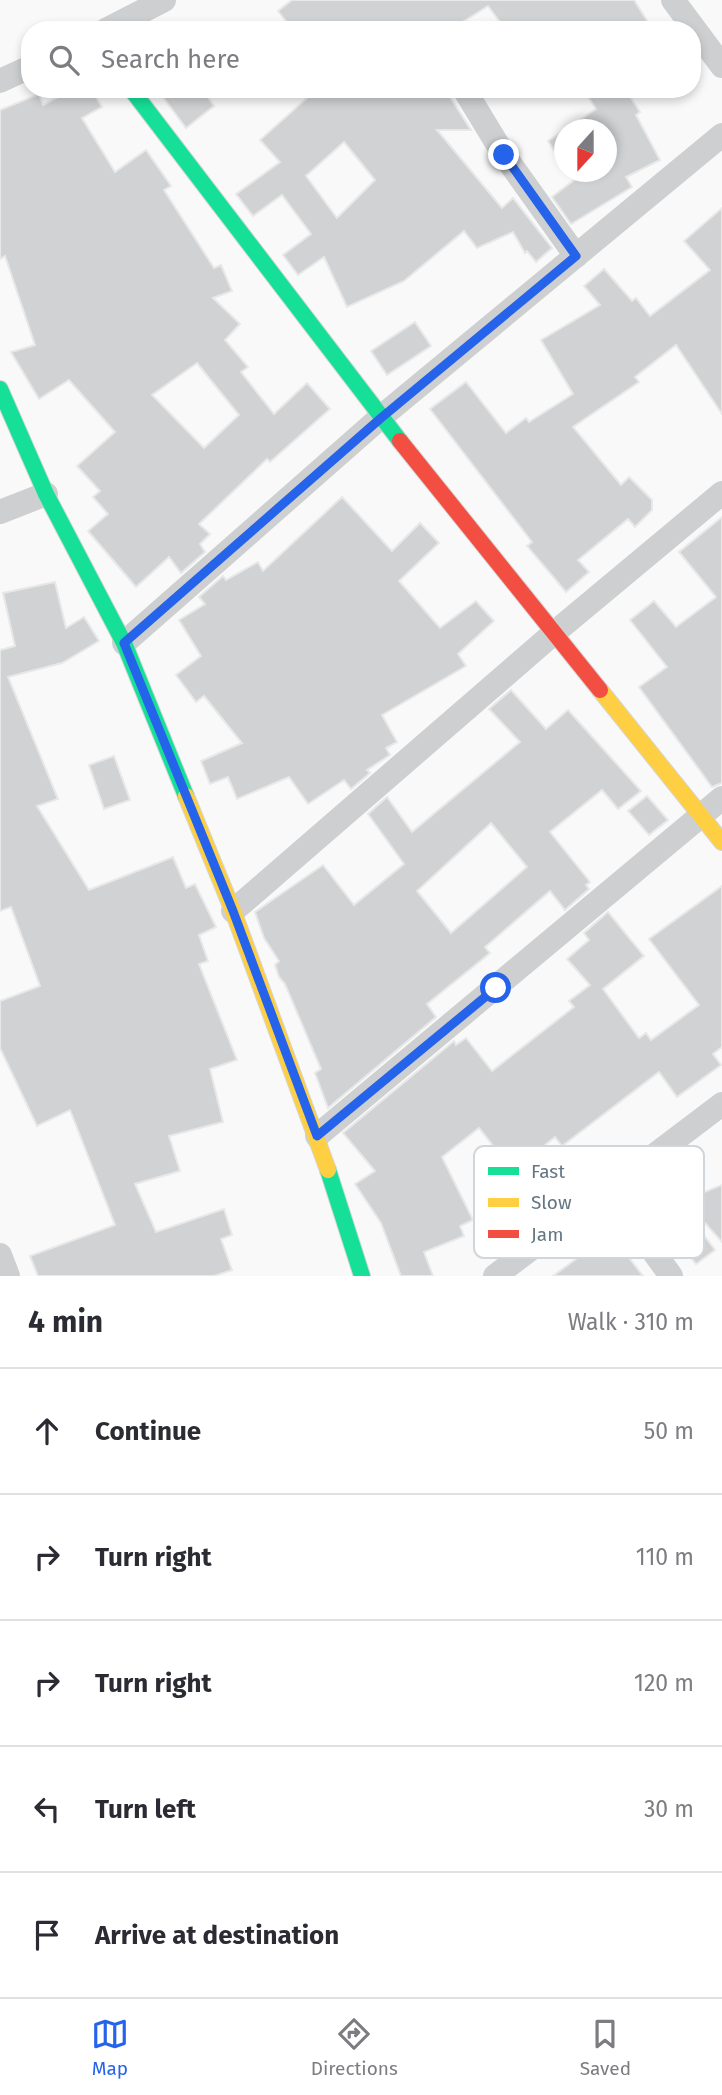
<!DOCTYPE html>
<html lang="en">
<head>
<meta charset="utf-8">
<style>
  body { margin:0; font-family:"Fira Sans",sans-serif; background:#f2f2f3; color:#2b2b33 }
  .compass { position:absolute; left:554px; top:119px; width:63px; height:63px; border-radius:50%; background:#fff; box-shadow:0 4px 10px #0003; rotate:201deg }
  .stop { position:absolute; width:21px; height:21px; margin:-16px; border:5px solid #2563eb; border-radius:50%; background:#fff }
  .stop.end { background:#2563eb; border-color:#fff; box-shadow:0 2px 7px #0008 }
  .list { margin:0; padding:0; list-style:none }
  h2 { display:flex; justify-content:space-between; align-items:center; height:91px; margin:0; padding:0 28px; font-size:30px }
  h2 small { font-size:23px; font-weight:400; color:#7c7c81 }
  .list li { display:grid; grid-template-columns:46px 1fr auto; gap:21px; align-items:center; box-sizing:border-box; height:126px; padding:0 28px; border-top:2px solid #e1e1e2 }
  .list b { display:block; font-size:26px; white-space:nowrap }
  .list em { font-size:23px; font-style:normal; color:#7c7c81 }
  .icon { flex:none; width:38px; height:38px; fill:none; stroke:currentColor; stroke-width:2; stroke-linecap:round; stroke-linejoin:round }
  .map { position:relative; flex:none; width:722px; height:1276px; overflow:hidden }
  .search { position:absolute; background:#fff; box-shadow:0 4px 10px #0003; left:21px; right:21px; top:21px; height:77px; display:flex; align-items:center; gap:18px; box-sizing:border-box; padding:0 24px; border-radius:28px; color:#7c7c81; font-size:26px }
  .sheet { height:721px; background:#fff }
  nav { display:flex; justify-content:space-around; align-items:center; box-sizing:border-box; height:98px; border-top:2px solid #e1e1e2; background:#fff; font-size:19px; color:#7c7c81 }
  nav a { display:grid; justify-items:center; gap:4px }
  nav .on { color:#2563eb }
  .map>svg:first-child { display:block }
</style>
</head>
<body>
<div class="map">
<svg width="722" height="1276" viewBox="0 0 722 1276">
  <rect width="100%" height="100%" fill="#f9f9f9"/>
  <!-- building -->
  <g fill="#d0d2d3" stroke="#e8e8e8" stroke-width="2" fill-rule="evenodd">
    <polygon points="292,0 634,0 653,30 506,30 488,6 450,30 293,30 278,11"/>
    <path d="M73 89H91L102 107 82 118 115 172 146 150 171 186 164 190 214 268 221 265 232 291 213 298 240 324 225 340 248 367 241 372 274 414 307 383 330 409 270 462 267 459 199 524 210 534 200 544 205 552 181 573 169 557 136 587 88 531 108 514 93 497 100 491 77 466 115 432 69 380 39 399 11 352 35 345 5 256 0 259V110L39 94 43 105ZM197 363 239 415 204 448 152 395Z"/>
    <polygon points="157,89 202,89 214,106 186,128"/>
    <path d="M317 89H445L471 130H437L502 208 513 198 552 248 536 262 527 251 525 253 513 232 477 248 464 231 404 281 347 307 324 257 298 275 283 255 311 234 282 195 253 216 236 194 280 162 260 140ZM344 142 375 180 337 218 306 176Z"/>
    <polygon points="583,89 625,89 640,112 636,115 660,160 626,177 632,187 571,224 552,197 574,180 568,172 606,172 606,130 566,130 596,109"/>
    <polygon points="564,130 564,166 548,141"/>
    <polygon points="722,208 722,414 676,345 635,377 639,382 573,427 621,485 629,477 652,500 652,510 635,527 628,519 578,560 589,572 566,592 527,546 532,542 430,409 466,382 506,433 526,418 529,422 573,394 541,340 600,305 584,286 604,269 632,301 636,298 650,316 710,270 684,241"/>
    <polygon points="415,322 431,346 387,375 371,351"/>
    <polygon points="342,497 392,551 420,523 439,543 399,581 440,628 476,601 494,621 458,654 466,666 382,715 397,742 386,748 390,755 367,770 370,773 351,789 344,780 308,804 289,777 237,799 228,777 210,784 201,761 242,743 204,696 196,702 176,675 201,656 179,620 205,604 199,597 223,576 226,580 258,562 263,571"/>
    <polygon points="722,517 722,783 712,787 639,687 667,667 630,620 654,601 676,627 716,597 679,552"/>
    <polygon points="55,582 66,628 84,617 99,641 62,663 8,677 58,799 37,806 89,890 173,857 186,888 195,884 216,927 199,935 208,961 199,964 237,1060 210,1069 223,1122 169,1136 180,1171 135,1184 156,1232 224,1209 232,1235 221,1239 232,1270 214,1276 38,1276 30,1256 115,1225 70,1110 37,1126 0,1048 0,1001 40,986 11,907 0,911 0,650 15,646 3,593"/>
    <path d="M511 690 546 729 568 710 641 791 618 809 602 790 550 832 590 882 586 885 589 889 565 910 550 891 485 947 490 953 427 1004 436 1017 328 1108 315 1073 321 1069 285 984 279 977 275 965 279 961 264 938 255 912 323 865 354 905 404 864 368 814 387 797 412 832 520 742 489 709ZM491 823 527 867 451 933 417 891Z"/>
    <polygon points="114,756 130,800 104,809 89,765"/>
    <polygon points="647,796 668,820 649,835 628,811"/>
    <polygon points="722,886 722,1047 713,1054 721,1065 677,1097 659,1072 562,1146 555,1137 513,1171 479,1128 442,1157 473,1220 460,1226 464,1236 424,1252 433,1276 401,1276 381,1223 355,1184 375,1171 343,1133 454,1041 456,1045 466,1038 492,1071 574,1007 569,1001 590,985 567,959 589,940 584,933 608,912 644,956 603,989 639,1038 646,1033 651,1040 699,1005 649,939"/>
    <polygon points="687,1182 697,1195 722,1185 722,1242 697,1214 691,1218 715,1250 696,1264 646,1200 666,1185 672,1193"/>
    <polygon points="610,1233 643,1276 553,1276 583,1254"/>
  </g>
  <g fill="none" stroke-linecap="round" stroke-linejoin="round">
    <defs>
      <g id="fast">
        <polyline points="131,89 400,441"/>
        <polyline points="0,389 46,494 124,643 186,796"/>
        <polyline points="328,1170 362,1276"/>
      </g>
      <g id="slow">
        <polyline points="600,690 722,842"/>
        <polyline points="186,796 233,911 328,1170"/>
      </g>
      <polyline id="jam" points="400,441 600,690"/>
    </defs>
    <!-- fast casing -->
    <use href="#fast" stroke="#d5d6d7" stroke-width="18"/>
    <!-- slow casing -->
    <use href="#slow" stroke="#d5d6d7" stroke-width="18"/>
    <!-- jam casing -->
    <use href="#jam" stroke="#d5d6d7" stroke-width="18"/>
    <!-- street -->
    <g stroke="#cecfd0" stroke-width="24">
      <polyline points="673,0 722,66"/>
      <polyline points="106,30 164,0"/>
      <polyline points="0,81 30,67"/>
      <polyline points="464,89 504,155 576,256"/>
      <polyline points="0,512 46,494"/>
      <polyline points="124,643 381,417 722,135"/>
      <polyline points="233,911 554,633 722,493"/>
      <polyline points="317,1136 722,798"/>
      <polyline points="609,1190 671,1276"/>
      <polyline points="0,1255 8,1276"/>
      <polyline points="495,1276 722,1104"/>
    </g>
    <!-- fast -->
    <use href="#fast" stroke="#16e098" stroke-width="16"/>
    <!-- slow -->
    <use href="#slow" stroke="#ffcf43" stroke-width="16"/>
    <!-- jam -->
    <use href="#jam" stroke="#f24e42" stroke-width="16"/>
  </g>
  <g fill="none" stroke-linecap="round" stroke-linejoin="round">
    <!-- route -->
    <polyline stroke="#2563eb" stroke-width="9" points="496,988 317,1136 233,911 124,643 381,418 576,256 504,155"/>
  </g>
  <!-- legend -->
  <rect x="474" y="1146" width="230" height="112" rx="10" fill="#fff" stroke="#d1d6da" stroke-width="2"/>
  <rect x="488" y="1167" width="31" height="8" fill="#16e098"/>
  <rect x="488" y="1198" width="31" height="9" fill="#ffcf43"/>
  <rect x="488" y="1230" width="31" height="8" fill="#f24e42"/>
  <g font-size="19" fill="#657683">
    <text x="531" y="1178">Fast</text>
    <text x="531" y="1209">Slow</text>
    <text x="531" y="1241">Jam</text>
  </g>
</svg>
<svg class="compass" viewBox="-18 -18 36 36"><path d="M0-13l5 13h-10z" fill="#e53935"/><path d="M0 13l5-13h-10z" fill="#7c7c81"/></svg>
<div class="stop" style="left:496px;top:988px"></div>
<div class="stop end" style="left:504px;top:155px"></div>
<div class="search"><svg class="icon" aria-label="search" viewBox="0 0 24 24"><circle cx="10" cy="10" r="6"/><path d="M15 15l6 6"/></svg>Search here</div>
</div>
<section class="sheet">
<h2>4 min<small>Walk · 310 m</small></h2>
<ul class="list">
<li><svg class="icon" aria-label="ahead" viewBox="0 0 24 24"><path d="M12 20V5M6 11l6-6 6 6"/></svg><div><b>Continue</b></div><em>50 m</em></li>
<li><svg class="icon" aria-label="right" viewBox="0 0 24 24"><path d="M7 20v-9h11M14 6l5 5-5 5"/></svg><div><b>Turn right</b></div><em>110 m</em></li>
<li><svg class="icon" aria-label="right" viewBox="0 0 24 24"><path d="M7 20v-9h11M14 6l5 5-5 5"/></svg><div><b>Turn right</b></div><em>120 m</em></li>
<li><svg class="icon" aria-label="left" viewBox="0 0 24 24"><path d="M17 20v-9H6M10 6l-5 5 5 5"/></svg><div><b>Turn left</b></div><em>30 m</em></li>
<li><svg class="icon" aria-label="arrive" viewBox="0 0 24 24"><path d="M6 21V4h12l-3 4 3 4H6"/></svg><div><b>Arrive at destination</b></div></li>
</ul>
</section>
<nav>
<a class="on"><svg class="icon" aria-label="map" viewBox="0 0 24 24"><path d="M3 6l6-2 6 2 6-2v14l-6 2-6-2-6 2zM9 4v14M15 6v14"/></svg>Map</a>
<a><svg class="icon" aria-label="directions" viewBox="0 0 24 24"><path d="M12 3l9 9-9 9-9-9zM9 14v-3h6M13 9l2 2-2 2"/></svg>Directions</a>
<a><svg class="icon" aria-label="saved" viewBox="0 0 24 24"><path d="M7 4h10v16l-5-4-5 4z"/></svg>Saved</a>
</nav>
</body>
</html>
